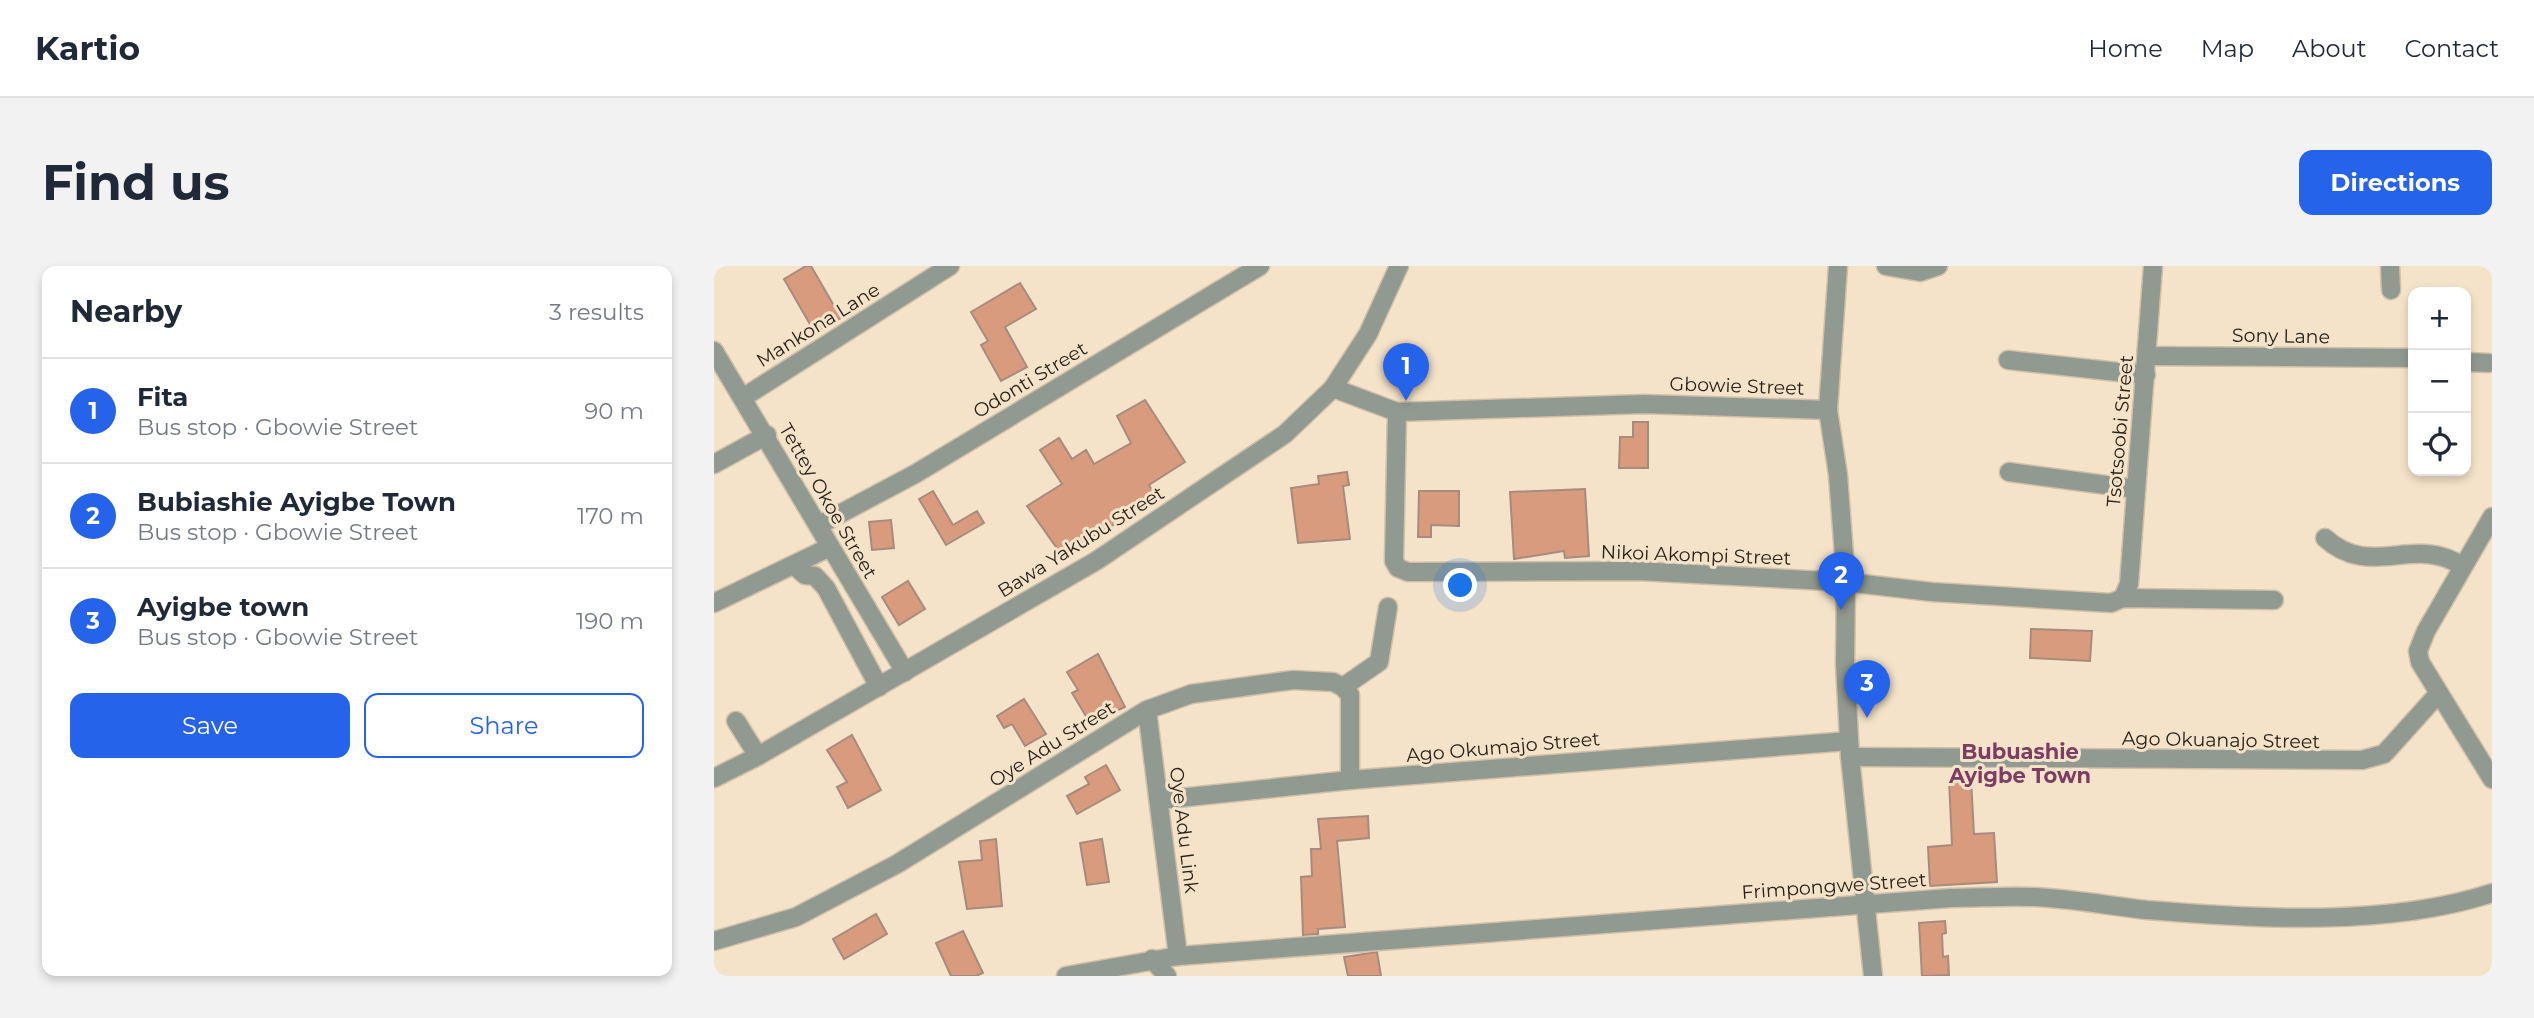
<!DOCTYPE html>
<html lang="en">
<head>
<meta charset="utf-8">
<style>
  body { margin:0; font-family:Montserrat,sans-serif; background:#f2f2f3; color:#1f2937 }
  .controls { position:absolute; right:21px; top:21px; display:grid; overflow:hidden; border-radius:14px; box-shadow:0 4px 10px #0003 }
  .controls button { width:63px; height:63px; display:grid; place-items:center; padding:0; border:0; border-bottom:2px solid #e0e1e3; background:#fff; color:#1f2937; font:35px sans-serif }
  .you { position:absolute; left:747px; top:320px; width:24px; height:24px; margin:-18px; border:5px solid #fff; border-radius:50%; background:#1a73e8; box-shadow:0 0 0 10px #1a73e833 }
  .badge { display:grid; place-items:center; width:46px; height:46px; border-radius:50%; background:#2563eb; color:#fff; font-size:23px; font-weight:700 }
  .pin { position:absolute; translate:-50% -58px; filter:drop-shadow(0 2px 4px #0008) }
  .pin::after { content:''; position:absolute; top:37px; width:24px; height:21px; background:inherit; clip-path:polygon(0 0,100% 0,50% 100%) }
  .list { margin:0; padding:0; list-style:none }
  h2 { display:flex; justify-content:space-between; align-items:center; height:91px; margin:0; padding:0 28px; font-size:30px }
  h2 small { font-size:23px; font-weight:400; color:#747a83 }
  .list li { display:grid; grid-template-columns:46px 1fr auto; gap:21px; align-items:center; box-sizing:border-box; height:105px; padding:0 28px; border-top:2px solid #e0e1e3 }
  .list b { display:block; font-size:26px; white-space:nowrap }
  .list p { margin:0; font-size:23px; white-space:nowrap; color:#747a83 }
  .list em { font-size:23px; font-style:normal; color:#747a83 }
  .actions { display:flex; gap:14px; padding:21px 28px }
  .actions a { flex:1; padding:16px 0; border:2px solid #2563eb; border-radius:14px; text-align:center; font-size:24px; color:#2563eb }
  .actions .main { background:#2563eb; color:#fff }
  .icon { flex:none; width:38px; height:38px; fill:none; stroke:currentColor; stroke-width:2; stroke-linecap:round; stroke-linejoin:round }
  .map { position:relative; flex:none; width:1778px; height:710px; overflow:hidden; border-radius:14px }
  header { display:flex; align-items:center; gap:42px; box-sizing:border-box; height:98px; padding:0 35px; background:#fff; border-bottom:2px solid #e0e1e3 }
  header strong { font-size:33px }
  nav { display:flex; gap:38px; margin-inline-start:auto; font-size:24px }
  .intro { display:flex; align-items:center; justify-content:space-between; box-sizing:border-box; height:168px; padding:0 42px }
  h1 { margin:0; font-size:49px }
  .button { padding:18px 32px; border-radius:14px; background:#2563eb; color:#fff; font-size:24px; font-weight:700 }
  main { display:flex; gap:42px; padding:0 42px }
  aside { flex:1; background:#fff; border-radius:14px; box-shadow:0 4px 10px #0003 }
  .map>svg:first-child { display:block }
</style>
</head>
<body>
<header>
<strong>Kartio</strong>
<nav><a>Home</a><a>Map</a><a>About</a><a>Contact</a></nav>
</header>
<div class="intro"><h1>Find us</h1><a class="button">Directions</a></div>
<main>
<aside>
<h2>Nearby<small>3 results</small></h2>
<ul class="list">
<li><span class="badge">1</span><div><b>Fita</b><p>Bus stop · Gbowie Street</p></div><em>90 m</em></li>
<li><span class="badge">2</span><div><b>Bubiashie Ayigbe Town</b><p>Bus stop · Gbowie Street</p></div><em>170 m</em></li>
<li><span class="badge">3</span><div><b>Ayigbe town</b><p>Bus stop · Gbowie Street</p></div><em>190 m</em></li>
</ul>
<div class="actions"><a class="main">Save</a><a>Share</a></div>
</aside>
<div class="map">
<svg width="1778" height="710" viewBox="0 0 1778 710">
  <rect width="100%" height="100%" fill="#f5e3c9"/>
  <!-- building -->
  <g fill="#d89b7d" stroke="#a78b7e" stroke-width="2">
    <polygon points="92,0 97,0 127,52 101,67 70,13"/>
    <polygon points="306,17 322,43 291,61 313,101 287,115 267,79 274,75 257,46"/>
    <polygon points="431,134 471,196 435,219 444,234 347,288 313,240 348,218 326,184 345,172 358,193 372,184 380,198 417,177 403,150"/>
    <polygon points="919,156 934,156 934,202 905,202 906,171 919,171"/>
    <polygon points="633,206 635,219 629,220 636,273 584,277 577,222 605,218 604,210"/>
    <polygon points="871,223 875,290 851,292 850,285 800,293 796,226"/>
    <polygon points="219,225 239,259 263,245 270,257 232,279 205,233"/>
    <polygon points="705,225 745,225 745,260 717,259 717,271 704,271"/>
    <polygon points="177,254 180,282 158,284 155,256"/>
    <polygon points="194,315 211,343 185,359 168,331"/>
    <polygon points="1317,363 1378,365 1376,395 1316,392"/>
    <polygon points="384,388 411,441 376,457 358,427 364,424 353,406"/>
    <polygon points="310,433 332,468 311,480 298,458 290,462 283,450"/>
    <polygon points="138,469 167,524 134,542 123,521 133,516 113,484"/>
    <polygon points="392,499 406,524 363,548 353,530 375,518 371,511"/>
    <polygon points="1257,513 1260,568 1280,567 1283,616 1216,620 1214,581 1238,579 1235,514"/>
    <polygon points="654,550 655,572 623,575 631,661 604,663 604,668 589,669 587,611 598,610 597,583 607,583 604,553"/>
    <polygon points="282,573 288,640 253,643 245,596 268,594 266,575"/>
    <polygon points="388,573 395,616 373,619 366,577"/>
    <polygon points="162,648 173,668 130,693 119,673"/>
    <polygon points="1231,655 1232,667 1228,668 1229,691 1234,690 1235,709 1208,710 1205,657"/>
    <polygon points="249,665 269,707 262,710 237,710 222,677"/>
    <polygon points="663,686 667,710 634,710 630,691"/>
  </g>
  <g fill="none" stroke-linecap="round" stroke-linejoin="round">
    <defs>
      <g id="minor">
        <polyline points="1172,0 1206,6 1224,0"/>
        <polyline points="1676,0 1677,24"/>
        <polyline points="0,85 191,406"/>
        <polyline points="1434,90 1699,92"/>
        <polyline points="1294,94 1432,109"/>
        <polyline points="1752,96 1775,97"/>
        <polyline points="619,122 683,146 930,138 1114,144 1124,209 1132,316 1131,397 1136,491 1159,710"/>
        <polyline points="30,131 236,0"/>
        <polyline points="1114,144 1124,0"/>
        <polyline points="683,146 680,295 684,302 694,306 924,305 1132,316 1218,326 1397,337 1409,332 1560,334"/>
        <polyline points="0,198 53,169"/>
        <polyline points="1295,206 1422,223"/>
        <polyline points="1778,251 1712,365 1704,385 1706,396 1778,513"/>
        <polyline points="105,259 201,208 546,0"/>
        <path d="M1611 272C1657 314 1700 268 1748 300"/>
        <polyline points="80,299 91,309 101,310 112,322 165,421"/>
        <polyline points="1409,332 1415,318 1439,0"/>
        <polyline points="0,337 116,281"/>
        <polyline points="629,421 665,396 674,341"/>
        <polyline points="433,444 464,690"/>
        <polyline points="22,455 44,490"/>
        <polyline points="1136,491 1648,494 1670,488 1725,427"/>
        <polyline points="0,512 44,490 382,295 571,168 619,122 654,68 685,0"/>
        <polyline points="446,534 636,514 1135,475"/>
        <polyline points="0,675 82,651 183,598 433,444 477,428 579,414 619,416 629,421 636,429 636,514"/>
        <polyline points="438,693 453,710"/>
        <path d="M352 710 464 690 1237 632C1263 632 1290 630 1317 631 1356 632 1395 640 1433 644 1542 653 1674 661 1778 627"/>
      </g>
    </defs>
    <!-- minor casing -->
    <use href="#minor" stroke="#d0c0a9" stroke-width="21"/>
    <!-- minor -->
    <use href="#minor" stroke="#919a91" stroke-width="18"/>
  </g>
  <g text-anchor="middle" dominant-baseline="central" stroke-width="6" stroke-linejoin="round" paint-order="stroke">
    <!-- street labels -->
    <g font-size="19" fill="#282218" stroke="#f5e3c9">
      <text transform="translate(104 59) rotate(-32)">Mankona Lane</text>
      <text transform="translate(1567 70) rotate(1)">Sony Lane</text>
      <text transform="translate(316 114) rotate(-31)">Odonti Street</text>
      <text transform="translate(1023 120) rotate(2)">Gbowie Street</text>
      <text transform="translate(1406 165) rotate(-85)">Tsotsoobi Street</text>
      <text transform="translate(114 235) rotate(60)">Tettey Okoe Street</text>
      <text transform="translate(367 276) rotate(-32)">Bawa Yakubu Street</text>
      <text transform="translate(982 289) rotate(2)">Nikoi Akompi Street</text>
      <text transform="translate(1507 474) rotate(1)">Ago Okuanajo Street</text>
      <text transform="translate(338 478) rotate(-32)">Oye Adu Street</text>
      <text transform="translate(789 481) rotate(-5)">Ago Okumajo Street</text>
      <text transform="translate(470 564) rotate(83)">Oye Adu Link</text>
      <text transform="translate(1120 620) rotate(-4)">Frimpongwe Street</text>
    </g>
    <!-- neighbourhood labels -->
    <g font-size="21" font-weight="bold" fill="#7d3d63" stroke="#f5e3c9">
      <text x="1306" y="485">Bubuashie<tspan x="1306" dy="24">Ayigbe Town</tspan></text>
    </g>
  </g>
</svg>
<div class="controls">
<button>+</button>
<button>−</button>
<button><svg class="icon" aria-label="locate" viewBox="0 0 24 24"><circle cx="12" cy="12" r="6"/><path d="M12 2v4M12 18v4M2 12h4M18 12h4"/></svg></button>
</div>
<div class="you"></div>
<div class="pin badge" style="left:692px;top:135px">1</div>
<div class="pin badge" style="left:1127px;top:344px">2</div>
<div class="pin badge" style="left:1153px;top:452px">3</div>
</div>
</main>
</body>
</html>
